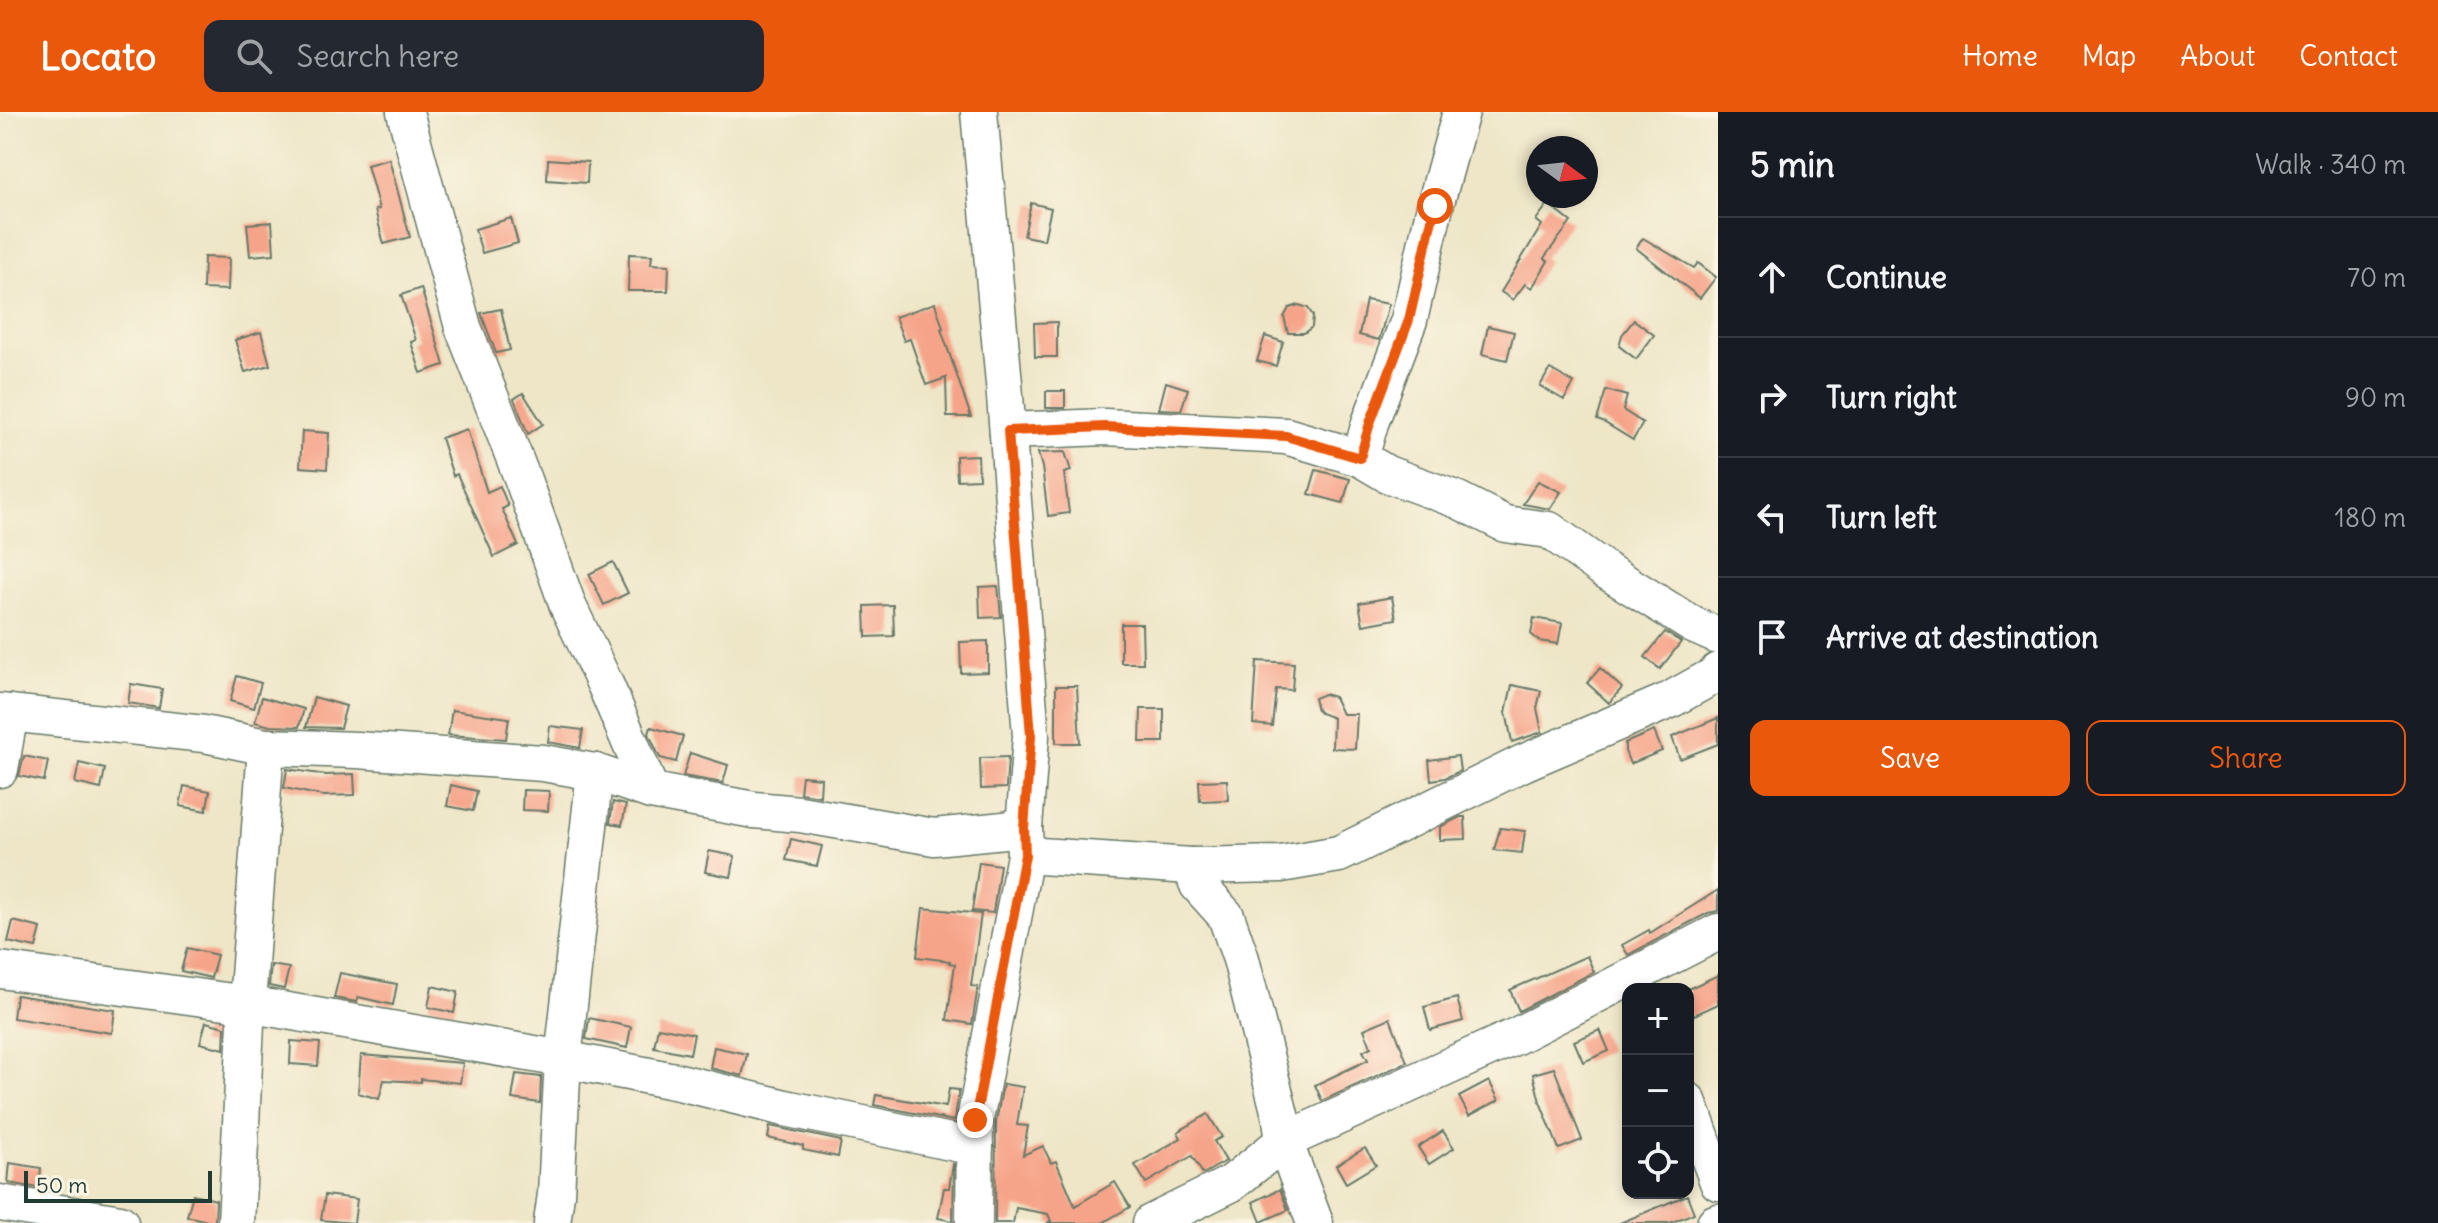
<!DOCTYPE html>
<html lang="en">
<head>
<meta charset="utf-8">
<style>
  body { margin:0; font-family:Delius,sans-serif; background:#242831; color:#f1f3f6 }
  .controls { position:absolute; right:24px; bottom:24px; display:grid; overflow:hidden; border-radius:16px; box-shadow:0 4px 12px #0003 }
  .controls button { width:72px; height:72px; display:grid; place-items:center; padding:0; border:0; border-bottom:2px solid #363941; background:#171b24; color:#f1f3f6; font:40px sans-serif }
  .compass { position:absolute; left:1526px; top:24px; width:72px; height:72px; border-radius:50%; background:#171b24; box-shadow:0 4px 12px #0003; rotate:105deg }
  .scale { position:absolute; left:24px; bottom:20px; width:188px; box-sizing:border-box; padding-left:8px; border:4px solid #1f3d34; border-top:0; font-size:22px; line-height:28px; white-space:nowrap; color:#1f3d34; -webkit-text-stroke:6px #fcf5e5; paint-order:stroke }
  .stop { position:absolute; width:24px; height:24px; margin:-18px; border:6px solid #ea580c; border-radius:50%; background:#fff }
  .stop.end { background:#ea580c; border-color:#fff; box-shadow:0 2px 8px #0008 }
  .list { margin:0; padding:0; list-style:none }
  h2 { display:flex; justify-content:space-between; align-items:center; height:104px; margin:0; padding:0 32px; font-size:34px }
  h2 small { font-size:26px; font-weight:400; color:#9ea1a6 }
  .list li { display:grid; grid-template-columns:52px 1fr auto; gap:24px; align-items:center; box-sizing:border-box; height:120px; padding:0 32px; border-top:2px solid #363941 }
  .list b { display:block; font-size:30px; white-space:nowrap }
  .list em { font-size:26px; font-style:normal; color:#9ea1a6 }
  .actions { display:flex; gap:16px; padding:24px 32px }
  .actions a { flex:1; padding:18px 0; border:2px solid #ea580c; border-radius:16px; text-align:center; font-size:28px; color:#ea580c }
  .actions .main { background:#ea580c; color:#fff }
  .icon { flex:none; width:44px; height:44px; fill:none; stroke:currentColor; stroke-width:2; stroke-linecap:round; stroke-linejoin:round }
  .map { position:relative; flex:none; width:1718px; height:1111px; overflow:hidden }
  header { display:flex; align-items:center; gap:48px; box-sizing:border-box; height:112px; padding:0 40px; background:#ea580c; color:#fff }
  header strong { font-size:38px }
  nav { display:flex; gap:44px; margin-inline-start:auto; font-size:28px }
  .search { width:560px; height:72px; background:#242831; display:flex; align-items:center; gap:20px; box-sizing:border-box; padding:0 28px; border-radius:16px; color:#9ea1a6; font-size:30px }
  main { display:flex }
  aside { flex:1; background:#171b24 }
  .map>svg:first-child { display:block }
</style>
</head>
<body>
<header>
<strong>Locato</strong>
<div class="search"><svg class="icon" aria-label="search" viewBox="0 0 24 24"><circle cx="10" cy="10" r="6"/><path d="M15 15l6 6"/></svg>Search here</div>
<nav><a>Home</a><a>Map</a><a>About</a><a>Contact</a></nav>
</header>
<main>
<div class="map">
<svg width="1718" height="1111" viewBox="0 0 1718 1111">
  <rect width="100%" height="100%" fill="#fcf5e5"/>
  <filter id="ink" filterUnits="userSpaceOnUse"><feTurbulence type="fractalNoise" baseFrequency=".0125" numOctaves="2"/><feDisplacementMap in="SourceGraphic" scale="16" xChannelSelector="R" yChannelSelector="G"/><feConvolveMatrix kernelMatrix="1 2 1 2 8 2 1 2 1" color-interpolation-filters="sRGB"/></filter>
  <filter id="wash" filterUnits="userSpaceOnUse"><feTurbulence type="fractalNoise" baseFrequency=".006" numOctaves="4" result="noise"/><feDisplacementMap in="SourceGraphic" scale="32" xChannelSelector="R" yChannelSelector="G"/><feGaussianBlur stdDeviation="1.8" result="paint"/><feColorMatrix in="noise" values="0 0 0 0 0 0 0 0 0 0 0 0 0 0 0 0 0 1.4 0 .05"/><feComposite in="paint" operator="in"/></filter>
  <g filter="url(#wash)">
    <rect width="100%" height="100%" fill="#eee6c7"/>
    <g id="blocks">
      <!-- building -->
      <g fill="#f6a489">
        <polygon points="389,47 410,125 384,132 375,98 379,97 367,53"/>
        <polygon points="548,47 588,50 587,71 547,68"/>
        <polygon points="1031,91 1051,96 1044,128 1024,124"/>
        <polygon points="1548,92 1571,110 1544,146 1548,149 1532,176 1525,172 1513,188 1501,180 1542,113 1536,108"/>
        <polygon points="511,106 518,131 482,141 475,117"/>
        <polygon points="272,110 274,142 250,144 247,112"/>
        <polygon points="1643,126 1694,156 1698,151 1716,165 1700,186 1636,136"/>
        <polygon points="629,142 652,143 651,152 669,153 668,179 628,179"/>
        <polygon points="204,145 229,146 228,178 203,177"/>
        <polygon points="421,176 444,253 421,261 411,230 416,228 401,183"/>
        <polygon points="1366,188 1389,192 1379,228 1359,223"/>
        <polygon points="935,191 943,216 941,217 971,305 947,305 946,266 926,273 910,227 904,229 895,205"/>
        <polygon points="1299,193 1308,196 1313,204 1312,215 1304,221 1288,221 1284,205 1289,196"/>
        <polygon points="501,197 510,238 496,241 481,201"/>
        <polygon points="1634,208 1654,223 1636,247 1619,234 1622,223"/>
        <polygon points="1057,210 1057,245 1035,245 1034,211"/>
        <polygon points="1488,214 1514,220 1507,248 1482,242"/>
        <polygon points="261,220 270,253 245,260 235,228"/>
        <polygon points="1265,224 1283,230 1276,254 1257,249"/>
        <polygon points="1550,257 1574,271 1564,288 1540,274"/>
        <polygon points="1166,270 1188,277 1181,298 1159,297"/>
        <polygon points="1606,278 1627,284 1623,298 1643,311 1633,328 1605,311 1597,308"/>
        <rect x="1046" y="279" width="19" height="17"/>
        <polygon points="523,281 543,312 528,322 514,287"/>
        <polygon points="467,317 487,380 500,374 508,394 502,397 518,433 494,445 457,362 453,364 441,326"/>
        <polygon points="302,319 329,321 327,357 300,355"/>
        <polygon points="1065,340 1071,359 1064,361 1069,401 1048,404 1042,355 1038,341"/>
        <polygon points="978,343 979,367 957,368 956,344"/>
        <polygon points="1316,358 1350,367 1343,391 1309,382"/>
        <polygon points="1538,369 1561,380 1550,397 1523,392"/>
        <polygon points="613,450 628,481 604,493 589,462"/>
        <polygon points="998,474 1001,505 980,506 979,475"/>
        <polygon points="1392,485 1396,507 1363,513 1359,491"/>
        <polygon points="893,493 894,524 866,525 865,494"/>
        <polygon points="1534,506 1562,511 1558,532 1539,529 1531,522"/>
        <polygon points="1121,512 1142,512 1143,551 1121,551"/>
        <polygon points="1665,520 1681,530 1660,557 1645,545"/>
        <polygon points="988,529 988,560 961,561 960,530"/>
        <polygon points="1257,549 1294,551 1292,578 1276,577 1272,614 1253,612"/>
        <polygon points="1600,556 1622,576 1609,591 1587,571"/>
        <polygon points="237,564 261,571 254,596 230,589"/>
        <polygon points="131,572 162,577 159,596 128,591"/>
        <polygon points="1512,573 1541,579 1537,596 1542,620 1512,630 1506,600"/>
        <polygon points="1056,574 1077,574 1080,631 1056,631"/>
        <polygon points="1324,582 1334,585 1342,602 1357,602 1355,637 1332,636 1333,606 1320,601 1317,598 1314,586"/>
        <polygon points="262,585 304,597 299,615 270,614 255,610"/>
        <polygon points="314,585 346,594 340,616 306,615"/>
        <polygon points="1141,597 1164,597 1164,630 1140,630"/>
        <polygon points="452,598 509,606 506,627 448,623"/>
        <polygon points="1718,606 1718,632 1680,647 1672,625"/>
        <polygon points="550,614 583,618 580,636 548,630"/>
        <polygon points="651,615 683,624 676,650 660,646 649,622"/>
        <polygon points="1654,619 1662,639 1630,652 1625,639 1625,631"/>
        <polygon points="690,641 728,653 723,671 683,664"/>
        <polygon points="24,644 48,649 44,669 19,664"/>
        <polygon points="1458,644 1460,659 1445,666 1431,668 1429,648"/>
        <polygon points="1008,645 1006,676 981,677 980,646"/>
        <polygon points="79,651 105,657 101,677 75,671"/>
        <polygon points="287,657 326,663 354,662 355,683 323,684 284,676"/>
        <polygon points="802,664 821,666 820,684 800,681"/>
        <polygon points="1227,668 1228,688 1200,689 1199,669"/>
        <polygon points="451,673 477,679 473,699 447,694"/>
        <polygon points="184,674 210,679 206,699 180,694"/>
        <polygon points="523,678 549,679 548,699 522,698"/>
        <polygon points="613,690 626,693 622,713 610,711"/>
        <polygon points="1460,705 1465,705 1466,727 1440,728 1440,715"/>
        <polygon points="1500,716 1525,719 1522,741 1494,738"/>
        <polygon points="791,727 822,734 817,754 786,748"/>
        <polygon points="709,739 735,744 731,765 705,760"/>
        <polygon points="979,750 1000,753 993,801 972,799"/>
        <polygon points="1718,778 1718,799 1708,801 1628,843 1622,833 1649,818 1650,821"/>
        <polygon points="923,796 981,802 971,874 978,875 972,912 947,908 955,852 949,851 950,849 917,845"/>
        <polygon points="13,809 41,816 36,836 8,830"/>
        <polygon points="187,836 217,843 211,866 181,859"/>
        <polygon points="1587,844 1594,860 1519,899 1510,878"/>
        <polygon points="271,853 289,856 284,877 269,874"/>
        <polygon points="340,861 397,872 393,893 358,885 357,890 334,886"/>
        <polygon points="1718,863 1718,892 1688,906 1688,877"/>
        <polygon points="432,874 458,880 454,901 428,895"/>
        <polygon points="16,883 115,898 112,921 13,906"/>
        <polygon points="1457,886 1463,909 1430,918 1424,895"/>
        <polygon points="589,906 631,915 627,936 586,927"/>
        <polygon points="1390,906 1407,950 1322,989 1315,973 1368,948 1363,939 1371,935 1364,917"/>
        <polygon points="206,910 225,915 224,937 200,931"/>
        <polygon points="658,915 694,922 690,942 654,935"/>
        <polygon points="1600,918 1609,939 1583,950 1574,929"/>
        <polygon points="291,929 320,931 318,954 290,952"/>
        <polygon points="714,935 747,942 742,964 710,956"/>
        <polygon points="361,943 463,951 460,971 421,967 421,970 384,968 379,987 358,981"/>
        <polygon points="1554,956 1582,1028 1559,1037 1540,990 1533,962"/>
        <polygon points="516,962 541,965 540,991 512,987"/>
        <polygon points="1489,969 1499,988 1469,1004 1459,985"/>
        <polygon points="1003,972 1023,975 1017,1013 1028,1014 1023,1043 1043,1034 1051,1051 1056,1049 1075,1094 1115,1070 1130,1095 1102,1111 1047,1111 1051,1109 1048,1102 1016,1096 1013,1111 995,1111 996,1010"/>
        <polygon points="949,977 959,978 954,1009 874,993 876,983 946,995"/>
        <polygon points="1208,1002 1222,1025 1214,1029 1226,1049 1203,1062 1192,1044 1146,1071 1135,1053 1181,1026 1178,1020"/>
        <polygon points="770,1014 841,1029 838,1045 803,1038 803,1034 768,1026"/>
        <polygon points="1443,1019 1454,1036 1429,1052 1418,1035"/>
        <polygon points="1365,1036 1376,1053 1346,1071 1336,1053"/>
        <polygon points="10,1051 41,1056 39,1076 8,1071"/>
        <polygon points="953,1052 954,1052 953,1109 938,1106 944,1076 949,1076"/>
        <polygon points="1280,1077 1288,1098 1261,1110 1253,1090"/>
        <polygon points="193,1082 216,1088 215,1111 187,1104"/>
        <polygon points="325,1083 357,1087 354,1111 321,1108"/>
        <polygon points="1687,1083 1694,1101 1670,1111 1620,1111"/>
      </g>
    </g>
  </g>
  <g filter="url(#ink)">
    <use href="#blocks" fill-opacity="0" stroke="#677867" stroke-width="2"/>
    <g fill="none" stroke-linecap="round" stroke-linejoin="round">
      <defs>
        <g id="minor">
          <polyline points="405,0 463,215 523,368 568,494 605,572 651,679"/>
          <polyline points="1461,0 1435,94 1409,208 1370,311 1360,346 1387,362 1458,388 1505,412 1549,418 1605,458 1693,513 1718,524"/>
          <polyline points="1008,319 1105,315 1286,324 1360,346"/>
          <polyline points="0,600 204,622 266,635 357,638 543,651 595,660 651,679 754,698 800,702 934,725 1024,716"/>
          <polyline points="0,657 10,601"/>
          <polyline points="1025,743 1191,754 1198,773 1226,804 1241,847 1281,1007 1284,1029 1232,1071 1151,1111"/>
          <polyline points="1191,754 1281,752 1339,742 1523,651 1670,588 1715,563 1718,559"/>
          <polyline points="0,858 247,892 563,947 679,970 785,996 975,1035"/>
          <polyline points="1688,989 1718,1070"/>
          <polyline points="0,1091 120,1111"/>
          <polyline points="236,1111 247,892 266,635"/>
          <polyline points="552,1111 556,1082 563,947 595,660"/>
          <polyline points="974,1111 975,1008 1025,743 1024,716 1031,624 1004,271 979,0"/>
          <polyline points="1315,1111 1284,1029 1516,924 1718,820"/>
          <polyline points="1715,1111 1718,1110"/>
        </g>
      </defs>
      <!-- minor casing -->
      <use href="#minor" stroke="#677867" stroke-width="39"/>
      <!-- minor -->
      <use href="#minor" stroke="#fff" stroke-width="36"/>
    </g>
  </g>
  <g fill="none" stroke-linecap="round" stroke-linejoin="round" filter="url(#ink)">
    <!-- route -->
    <polyline stroke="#ea580c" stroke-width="10" points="975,1008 1025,743 1024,716 1031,624 1008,319 1105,315 1286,324 1360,346 1370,311 1409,208 1435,94"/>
  </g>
</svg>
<div class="controls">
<button>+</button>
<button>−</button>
<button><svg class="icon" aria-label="locate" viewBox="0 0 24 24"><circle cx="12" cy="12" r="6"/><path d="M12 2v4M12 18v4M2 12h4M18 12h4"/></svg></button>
</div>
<svg class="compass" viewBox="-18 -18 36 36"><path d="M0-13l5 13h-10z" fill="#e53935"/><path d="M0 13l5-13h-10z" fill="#9ea1a6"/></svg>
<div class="scale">50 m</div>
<div class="stop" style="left:1435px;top:94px"></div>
<div class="stop end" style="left:975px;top:1008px"></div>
</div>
<aside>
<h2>5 min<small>Walk · 340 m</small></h2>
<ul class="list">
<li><svg class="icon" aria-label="ahead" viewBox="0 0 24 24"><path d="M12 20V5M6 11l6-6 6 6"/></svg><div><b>Continue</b></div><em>70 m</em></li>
<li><svg class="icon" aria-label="right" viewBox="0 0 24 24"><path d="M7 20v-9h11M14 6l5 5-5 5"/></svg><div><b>Turn right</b></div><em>90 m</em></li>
<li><svg class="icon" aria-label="left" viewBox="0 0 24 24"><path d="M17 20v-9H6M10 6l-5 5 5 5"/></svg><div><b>Turn left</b></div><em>180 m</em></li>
<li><svg class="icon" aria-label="arrive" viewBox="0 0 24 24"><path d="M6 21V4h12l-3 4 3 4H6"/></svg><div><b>Arrive at destination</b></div></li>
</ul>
<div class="actions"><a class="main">Save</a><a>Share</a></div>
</aside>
</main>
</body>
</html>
